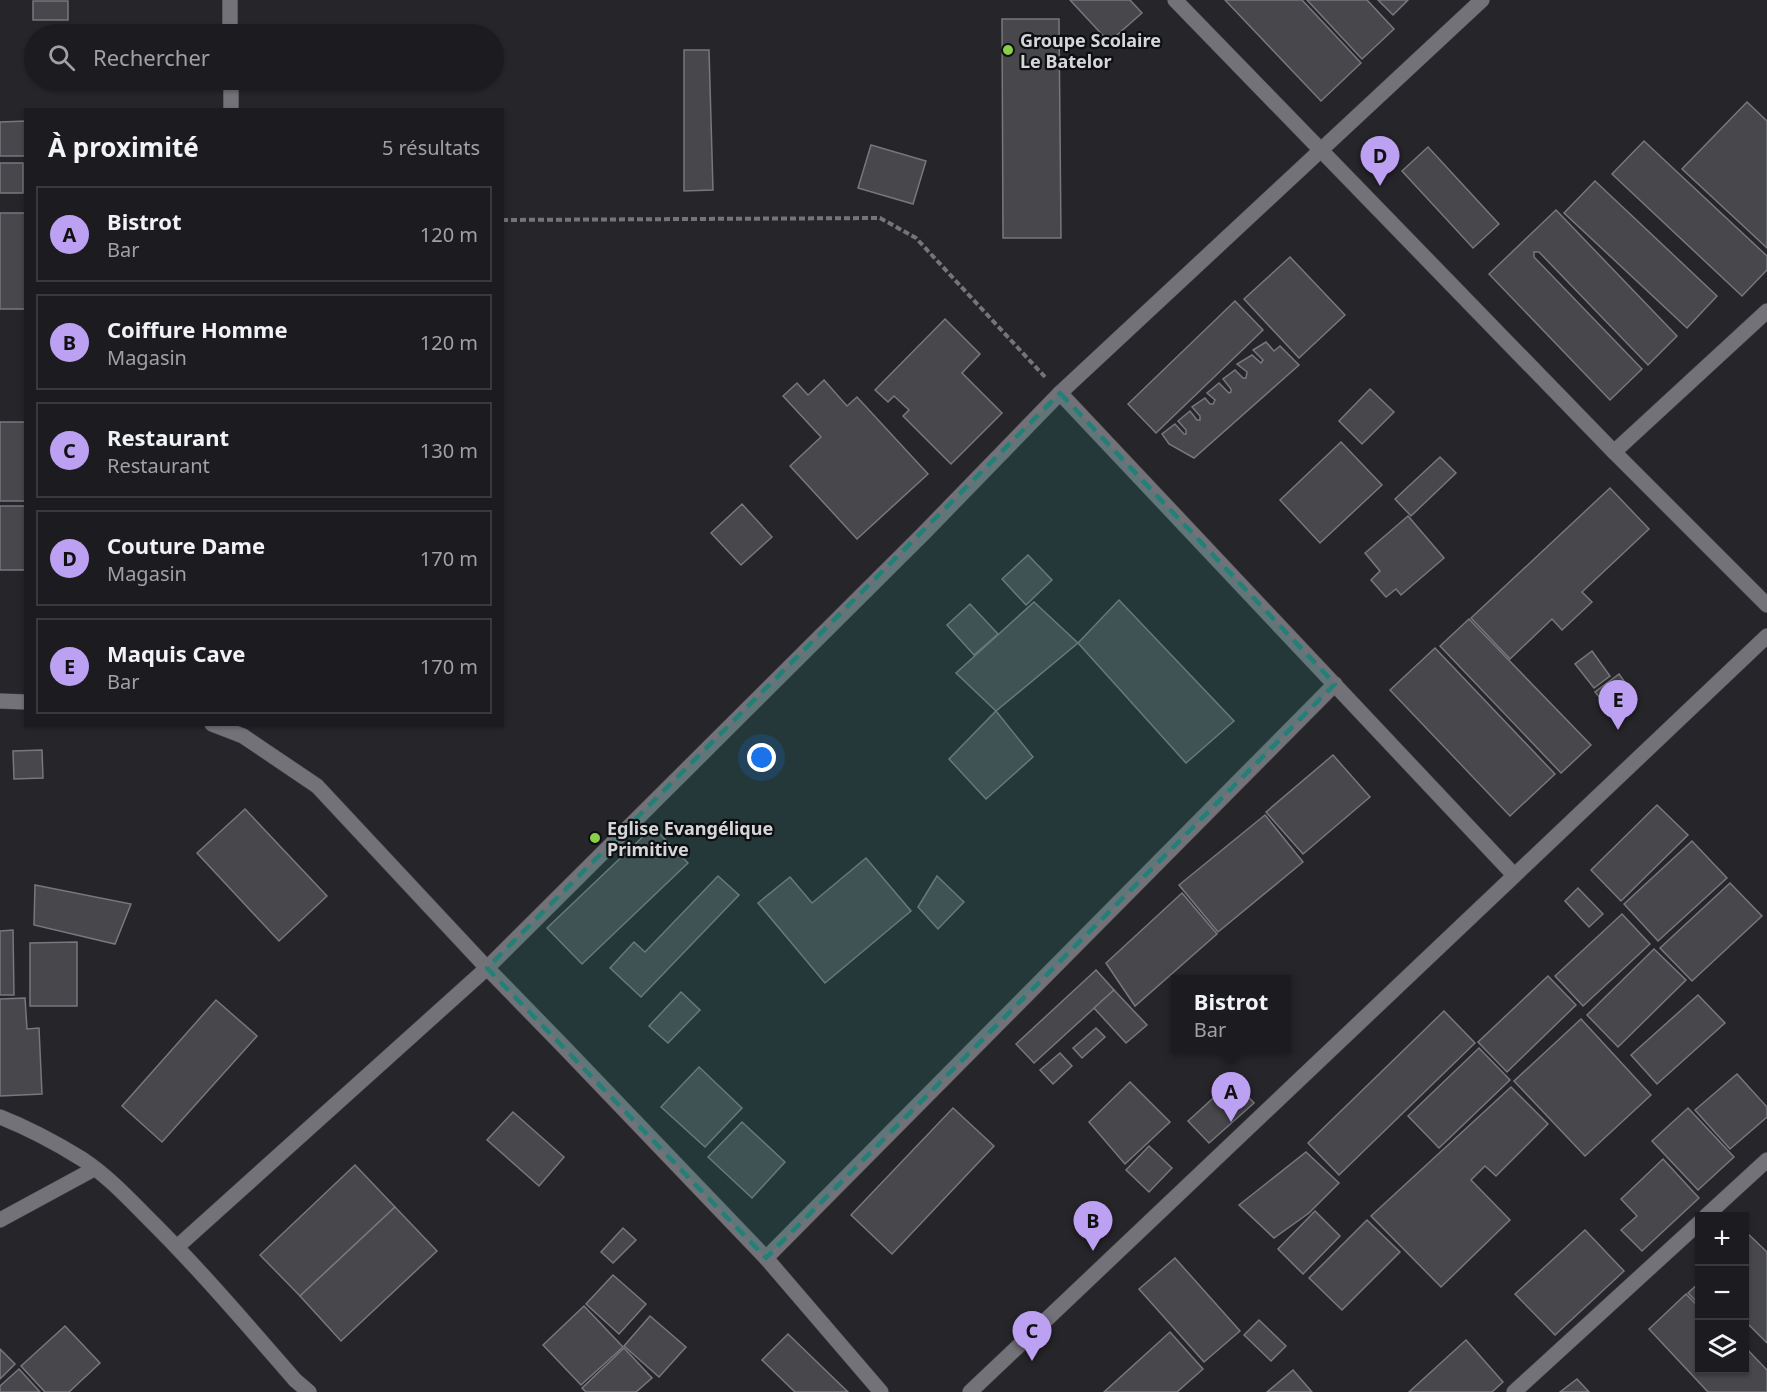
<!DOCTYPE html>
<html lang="fr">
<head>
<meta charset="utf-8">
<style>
  body { margin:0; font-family:"Noto Sans",sans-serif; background:#29292d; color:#f1f3f6 }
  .controls { position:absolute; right:18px; bottom:18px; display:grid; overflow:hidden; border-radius:0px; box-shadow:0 2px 4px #0004 }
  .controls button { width:54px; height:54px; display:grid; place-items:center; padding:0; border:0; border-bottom:2px solid #3a3a3e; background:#1c1c20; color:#f1f3f6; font:30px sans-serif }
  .you { position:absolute; left:762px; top:758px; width:21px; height:21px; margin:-15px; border:4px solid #fff; border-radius:50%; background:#1a73e8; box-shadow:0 0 0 9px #1a73e833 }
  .badge { display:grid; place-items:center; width:39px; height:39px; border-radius:50%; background:#bca0f2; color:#111; font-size:20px; font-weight:700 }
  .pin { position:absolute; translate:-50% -50px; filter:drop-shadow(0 2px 3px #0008) }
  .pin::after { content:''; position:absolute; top:32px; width:21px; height:18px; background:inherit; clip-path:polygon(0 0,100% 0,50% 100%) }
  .popup { position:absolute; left:1171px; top:975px; width:120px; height:78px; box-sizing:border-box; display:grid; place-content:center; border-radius:0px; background:#1c1c20; filter:drop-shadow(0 2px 4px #0005); font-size:20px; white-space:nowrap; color:#a0a1a5 }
  .popup b { font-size:22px; color:#f1f3f6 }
  .popup::after { content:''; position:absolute; left:50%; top:100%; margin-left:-12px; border:12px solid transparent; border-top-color:#1c1c20 }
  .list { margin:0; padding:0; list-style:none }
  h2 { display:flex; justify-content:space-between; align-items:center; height:78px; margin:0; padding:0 24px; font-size:26px }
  h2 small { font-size:20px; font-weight:400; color:#a0a1a5 }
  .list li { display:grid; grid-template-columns:39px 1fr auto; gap:18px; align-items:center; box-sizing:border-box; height:96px; margin:0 12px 12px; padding:0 12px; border:2px solid #3a3a3e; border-radius:0px }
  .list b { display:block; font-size:22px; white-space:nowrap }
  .list p { margin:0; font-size:20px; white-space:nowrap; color:#a0a1a5 }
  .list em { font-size:20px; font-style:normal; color:#a0a1a5 }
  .icon { flex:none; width:33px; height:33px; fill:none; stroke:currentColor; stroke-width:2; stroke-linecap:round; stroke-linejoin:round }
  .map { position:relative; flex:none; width:1767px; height:1392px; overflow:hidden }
  .search { position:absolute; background:#1c1c20; box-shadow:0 2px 4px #0004; left:24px; top:24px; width:480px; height:66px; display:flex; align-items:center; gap:15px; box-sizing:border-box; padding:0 21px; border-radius:33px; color:#a0a1a5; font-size:22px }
  .panel { position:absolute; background:#1c1c20; box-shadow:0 2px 4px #0004; left:24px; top:108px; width:480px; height:618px; border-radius:0px }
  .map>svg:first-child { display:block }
</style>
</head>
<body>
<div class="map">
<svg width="1767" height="1392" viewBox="0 0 1767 1392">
  <rect width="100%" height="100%" fill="#25252a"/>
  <!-- building -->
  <g fill="#47474c" stroke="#77777d" stroke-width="1.5">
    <polygon points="1070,0 1130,0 1142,13 1109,42"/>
    <polygon points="1225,0 1302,0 1361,63 1321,101"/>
    <polygon points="1307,0 1367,0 1394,29 1362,59"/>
    <polygon points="1378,0 1408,0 1393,15"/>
    <rect x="33" y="1" width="35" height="19"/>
    <polygon points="1002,19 1059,19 1061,238 1003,238"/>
    <polygon points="684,50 709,50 713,190 684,191"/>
    <polygon points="1747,102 1767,121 1767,248 1682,169"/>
    <polygon points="26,121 26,156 0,156 0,122"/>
    <polygon points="1644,141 1767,256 1767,270 1742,296 1612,174"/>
    <polygon points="871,145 926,161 913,204 858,188"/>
    <polygon points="1428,147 1499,224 1473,248 1402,171"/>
    <rect x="0" y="163" width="23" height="30"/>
    <polygon points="1595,181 1717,296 1687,328 1564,213"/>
    <polygon points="1556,210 1677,336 1648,365 1539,252 1534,252 1534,257 1642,369 1610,400 1489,274"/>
    <rect x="0" y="213" width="26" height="96"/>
    <polygon points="1290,257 1345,315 1299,358 1244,299"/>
    <polygon points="1235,301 1263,330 1156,433 1128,404"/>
    <polygon points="945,319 980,354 962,373 1002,413 951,464 903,416 909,410 894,396 888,402 875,390"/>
    <polygon points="1266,342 1274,351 1280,346 1299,365 1194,458 1169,444 1162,434 1175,424 1184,434 1186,434 1186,430 1178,421 1190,411 1197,420 1200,420 1200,416 1192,407 1205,398 1210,404 1213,404 1215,400 1207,393 1219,383 1229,393 1231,392 1231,389 1223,379 1235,370 1243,378 1246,378 1247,372 1237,364 1252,355 1261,363 1263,360 1253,350"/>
    <polygon points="824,380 847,406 857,397 928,474 857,539 790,466 821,437 783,396 797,383 808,395"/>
    <polygon points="1370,389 1394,412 1362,444 1339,421"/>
    <rect x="0" y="422" width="26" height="79"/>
    <polygon points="1341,442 1382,485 1320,543 1280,500"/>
    <polygon points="1440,457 1456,473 1411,516 1395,499"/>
    <polygon points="1610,488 1649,529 1582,592 1592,602 1562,630 1552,619 1510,659 1471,618"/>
    <polygon points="742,504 772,537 741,565 711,533"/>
    <rect x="0" y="506" width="26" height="64"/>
    <polygon points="1408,516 1444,558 1401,595 1396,589 1386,597 1371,580 1380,571 1365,553"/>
    <polygon points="1028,555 1052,580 1026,605 1002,579"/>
    <polygon points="1119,600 1234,721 1186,763 1078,643"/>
    <polygon points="1034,602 1078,643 996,711 956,673"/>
    <polygon points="970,604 998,634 974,655 947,625"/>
    <polygon points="1469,619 1591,745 1561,773 1440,646"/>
    <polygon points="1435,648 1555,774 1510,816 1390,690"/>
    <polygon points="1592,651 1610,676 1594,688 1575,664"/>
    <polygon points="1619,674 1637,699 1614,716 1595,692"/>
    <polygon points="996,711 1033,757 986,799 949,759"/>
    <polygon points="42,750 43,778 14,779 13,751"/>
    <polygon points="1333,755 1370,797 1303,854 1266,812"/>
    <polygon points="1657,805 1688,835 1621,901 1591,870"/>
    <polygon points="245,809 327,896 279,941 197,853"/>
    <polygon points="1265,815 1303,862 1218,932 1179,885"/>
    <polygon points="653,827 688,863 582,964 547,928"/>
    <polygon points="1692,841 1727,878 1658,941 1624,904"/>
    <polygon points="866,858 911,911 825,983 758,903 790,877 812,903"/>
    <polygon points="718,876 739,895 641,997 610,968 634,942 645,952"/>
    <polygon points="937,876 964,902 938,929 918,907"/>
    <polygon points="1730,883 1762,916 1692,981 1660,948"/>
    <polygon points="35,885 131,904 115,944 34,925"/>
    <polygon points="1578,888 1603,914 1589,927 1565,901"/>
    <polygon points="1182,893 1217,934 1135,1006 1106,963"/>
    <polygon points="1622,914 1650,944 1583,1006 1555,976"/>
    <polygon points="13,930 14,995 0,995 0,931"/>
    <polygon points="77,942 77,1006 30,1006 30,943"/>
    <polygon points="1654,949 1686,980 1618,1047 1587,1015"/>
    <polygon points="1096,970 1114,990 1034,1063 1016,1044"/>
    <polygon points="1548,976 1576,1005 1507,1072 1478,1042"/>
    <polygon points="1114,990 1147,1025 1126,1043 1094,1008"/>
    <polygon points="681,992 700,1010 668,1043 649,1026"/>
    <polygon points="1698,995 1725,1023 1657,1084 1631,1055"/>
    <polygon points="25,998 27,1029 39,1028 42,1094 0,1096 0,999"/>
    <polygon points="216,1000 257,1036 162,1142 122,1106"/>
    <polygon points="1444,1011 1475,1043 1339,1175 1308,1143"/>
    <polygon points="1581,1019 1651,1095 1585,1156 1514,1081"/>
    <polygon points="1096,1028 1105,1037 1082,1058 1073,1048"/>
    <polygon points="1479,1048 1510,1080 1439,1148 1408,1116"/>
    <polygon points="1060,1053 1072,1066 1053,1084 1040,1070"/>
    <polygon points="699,1067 742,1108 705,1147 661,1107"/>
    <polygon points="1737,1074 1767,1107 1767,1117 1730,1149 1695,1110"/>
    <polygon points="1233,1080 1254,1103 1209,1143 1188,1121"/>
    <polygon points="1130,1082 1170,1122 1125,1164 1089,1122"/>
    <polygon points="1511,1087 1548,1124 1496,1176 1485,1166 1471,1180 1510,1220 1441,1287 1371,1216"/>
    <polygon points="953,1108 994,1146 892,1254 851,1215"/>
    <polygon points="1688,1108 1734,1157 1698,1190 1652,1141"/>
    <polygon points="513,1112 564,1157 539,1186 487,1140"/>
    <polygon points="742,1122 785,1162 752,1198 708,1157"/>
    <polygon points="1149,1146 1172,1168 1149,1192 1126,1170"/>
    <polygon points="1306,1152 1339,1183 1309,1213 1274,1238 1239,1205"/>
    <polygon points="1663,1159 1699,1198 1642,1251 1621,1230 1637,1216 1621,1199"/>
    <polygon points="355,1165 395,1207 300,1296 260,1255"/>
    <polygon points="395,1207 437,1251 341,1341 300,1296"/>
    <polygon points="1315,1211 1340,1236 1303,1274 1278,1249"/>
    <polygon points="1367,1220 1400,1252 1342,1310 1309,1278"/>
    <polygon points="623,1228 636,1240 613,1263 601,1252"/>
    <polygon points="1585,1230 1624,1271 1555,1335 1515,1294"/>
    <polygon points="1744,1230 1767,1252 1767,1343 1744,1320"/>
    <polygon points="1175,1258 1240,1331 1204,1362 1139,1289"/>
    <polygon points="613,1275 646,1304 619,1334 586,1304"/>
    <polygon points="1700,1282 1700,1305 1688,1293"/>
    <polygon points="1686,1294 1700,1308 1700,1370 1744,1370 1744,1346 1767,1370 1767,1392 1708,1392 1649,1329"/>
    <polygon points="584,1306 623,1347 581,1385 543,1345"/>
    <polygon points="650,1316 686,1347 659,1377 624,1346"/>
    <polygon points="1259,1320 1286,1346 1271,1361 1244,1335"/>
    <polygon points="65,1326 100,1363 69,1392 45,1392 21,1366"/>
    <polygon points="1170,1332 1203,1369 1177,1392 1104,1392"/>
    <polygon points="788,1334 848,1392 795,1392 762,1360"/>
    <polygon points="1466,1340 1503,1382 1492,1392 1409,1392"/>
    <polygon points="624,1348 652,1378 636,1392 586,1392 582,1388"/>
    <polygon points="0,1349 15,1364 0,1379"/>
    <polygon points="19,1369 40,1392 0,1392 0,1386"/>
    <polygon points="1293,1370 1312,1392 1267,1392"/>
    <polygon points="1577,1379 1589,1392 1560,1392"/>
  </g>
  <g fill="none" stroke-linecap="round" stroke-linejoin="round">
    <defs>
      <g id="street">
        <polyline points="230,0 230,34"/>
        <polyline points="1175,0 1614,452 1767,605"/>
        <polyline points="231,80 231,110"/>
        <polyline points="1060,393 1514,875"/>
        <polyline points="1614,452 1767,311"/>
        <polyline points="0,701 26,702"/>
        <polyline points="212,724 243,736 317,786 487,968 563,1046 766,1258 881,1392"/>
        <path d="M0 1117C28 1128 56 1143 82 1159 108 1176 131 1201 153 1223 203 1273 249 1327 295 1380L309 1392"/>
        <polyline points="1706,1216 1767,1160"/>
        <polyline points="0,1220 94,1169"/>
        <polyline points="177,1247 487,968 924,533 1060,393 1482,0"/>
        <polyline points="766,1258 1335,684"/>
        <polyline points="970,1392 1767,636"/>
        <polyline points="1514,1392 1700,1222"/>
      </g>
    </defs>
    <!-- street casing -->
    <use href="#street" stroke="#424246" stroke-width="16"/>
    <!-- path -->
    <polyline stroke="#757579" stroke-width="4" stroke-dasharray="6 3" stroke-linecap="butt" points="502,220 880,218 916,238 1045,377"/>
    <!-- street -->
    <use href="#street" stroke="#727278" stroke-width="15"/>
  </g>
  <!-- marked area -->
  <path fill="#238079" fill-opacity="0.2" stroke="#238079" stroke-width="4.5" stroke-dasharray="12 8" stroke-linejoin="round" d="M1060 393 1335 684 766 1258 487 968Z"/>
  <!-- markers -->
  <g fill="#89cf48" stroke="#0e0f11" stroke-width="2">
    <circle cx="1008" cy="50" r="6"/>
    <circle cx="595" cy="838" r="6"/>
  </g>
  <g text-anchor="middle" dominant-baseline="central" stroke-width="4.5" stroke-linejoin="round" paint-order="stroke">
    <!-- poi labels -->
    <g font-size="18" font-weight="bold" fill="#d5d6d9" stroke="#0e0f11" text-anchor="start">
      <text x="1020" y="40">Groupe Scolaire<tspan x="1020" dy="21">Le Batelor</tspan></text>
      <text x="607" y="828">Eglise Evangélique<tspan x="607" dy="21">Primitive</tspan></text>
    </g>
  </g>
</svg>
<div class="controls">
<button>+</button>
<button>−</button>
<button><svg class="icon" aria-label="layers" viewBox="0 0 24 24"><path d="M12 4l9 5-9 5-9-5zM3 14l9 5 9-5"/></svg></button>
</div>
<div class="you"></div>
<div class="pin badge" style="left:1231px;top:1122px">A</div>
<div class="popup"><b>Bistrot</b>Bar</div>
<div class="pin badge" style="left:1093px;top:1251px">B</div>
<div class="pin badge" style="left:1032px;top:1361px">C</div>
<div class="pin badge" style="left:1380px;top:186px">D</div>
<div class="pin badge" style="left:1618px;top:730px">E</div>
<div class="search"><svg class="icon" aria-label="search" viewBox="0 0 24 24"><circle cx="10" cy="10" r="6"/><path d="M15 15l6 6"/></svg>Rechercher</div>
<section class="panel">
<h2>À proximité<small>5 résultats</small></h2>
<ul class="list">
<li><span class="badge">A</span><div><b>Bistrot</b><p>Bar</p></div><em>120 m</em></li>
<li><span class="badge">B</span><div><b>Coiffure Homme</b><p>Magasin</p></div><em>120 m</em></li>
<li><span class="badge">C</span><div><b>Restaurant</b><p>Restaurant</p></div><em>130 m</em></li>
<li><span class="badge">D</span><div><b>Couture Dame</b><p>Magasin</p></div><em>170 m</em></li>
<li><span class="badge">E</span><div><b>Maquis Cave</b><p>Bar</p></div><em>170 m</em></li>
</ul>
</section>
</div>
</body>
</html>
